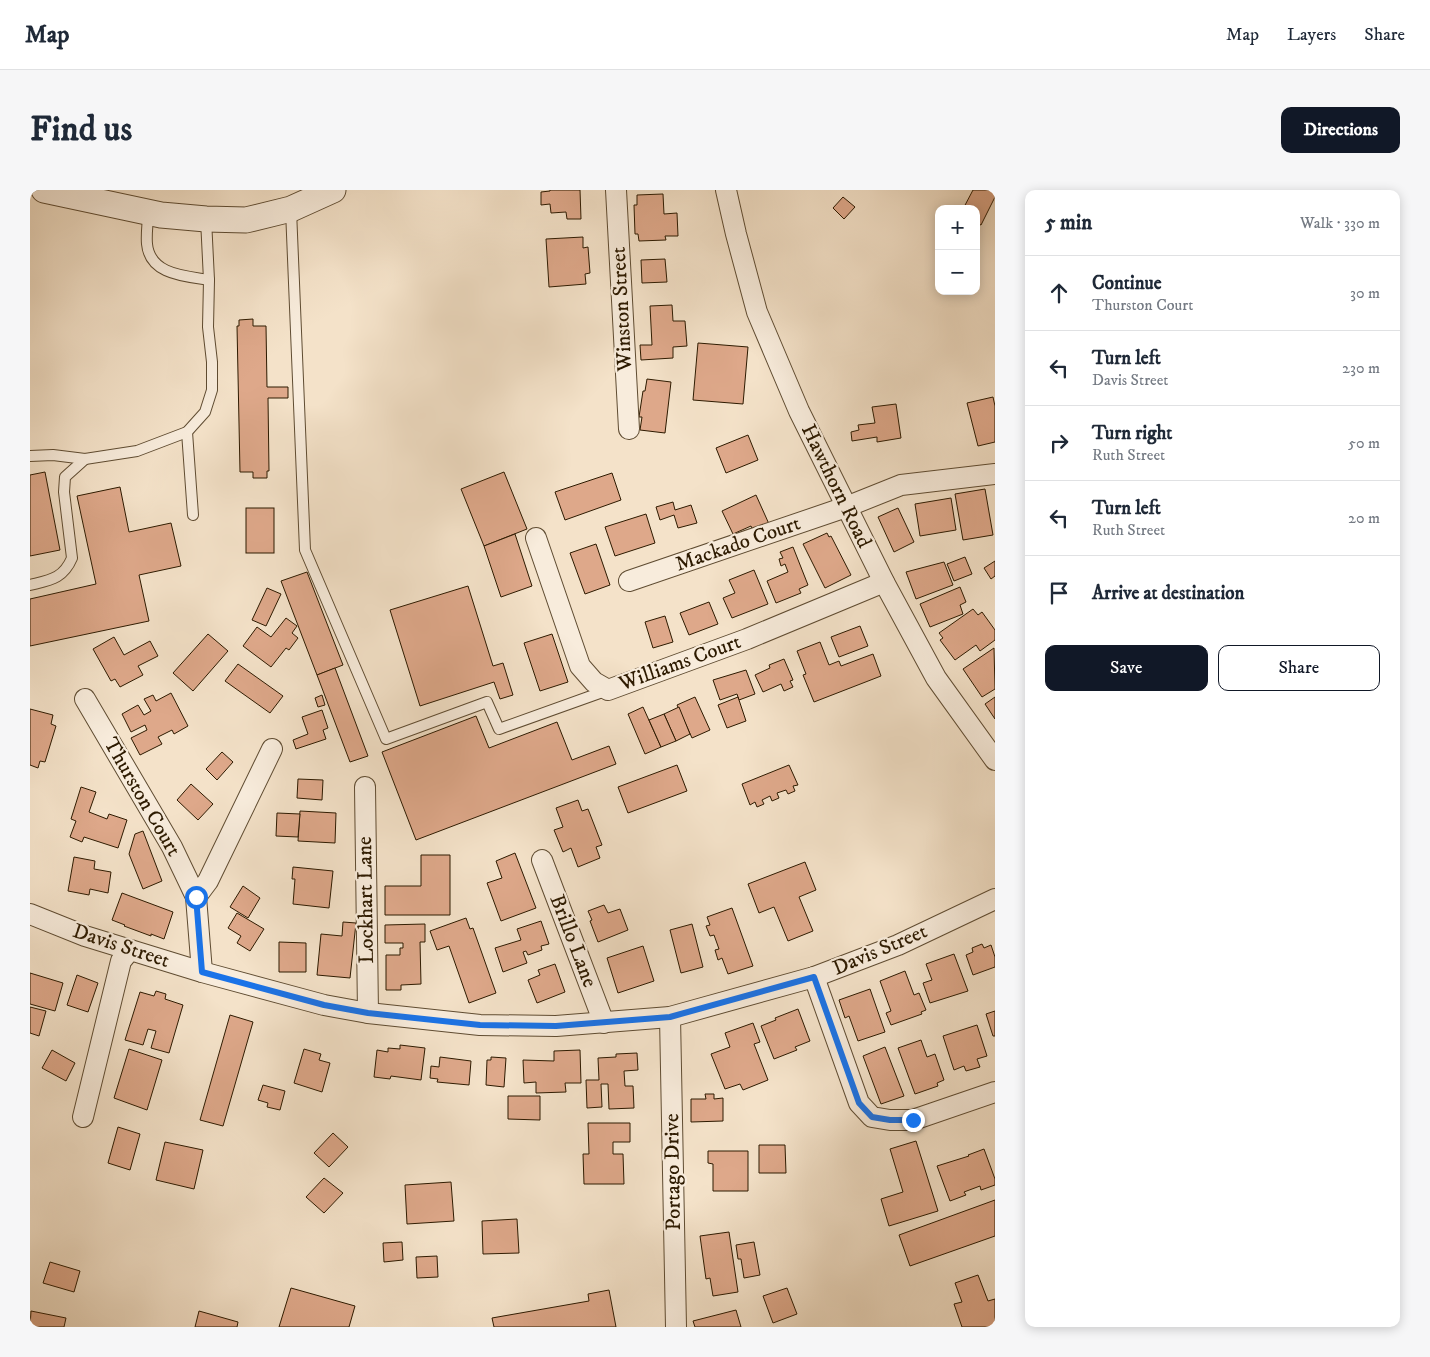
<!DOCTYPE html>
<html lang="en">
<head>
<meta charset="utf-8">
<style>
  body { margin:0; font-family:"IM FELL DW Pica",serif; background:#f6f6f7; color:#1f2937 }
  .controls { position:absolute; right:15px; top:15px; display:grid; overflow:hidden; border-radius:10px; box-shadow:0 2px 12px #0003 }
  .controls button { width:45px; height:45px; display:grid; place-items:center; padding:0; border:0; border-bottom:1px solid #e0e1e3; background:#fff; color:#1f2937; font:25px sans-serif }
  .stop { position:absolute; width:15px; height:15px; margin:-11px; border:4px solid #1a73e8; border-radius:50%; background:#fff }
  .stop.end { background:#1a73e8; border-color:#fff; box-shadow:0 1px 5px #0008 }
  .list { margin:0; padding:0; list-style:none }
  h2 { display:flex; justify-content:space-between; align-items:center; height:65px; margin:0; padding:0 20px; font-size:21px }
  h2 small { font-size:16px; font-weight:400; color:#747a83 }
  .list li { display:grid; grid-template-columns:32px 1fr auto; gap:15px; align-items:center; box-sizing:border-box; height:75px; padding:0 20px; border-top:1px solid #e0e1e3 }
  .list b { display:block; font-size:19px; white-space:nowrap }
  .list p { margin:0; font-size:16px; white-space:nowrap; color:#747a83 }
  .list em { font-size:16px; font-style:normal; color:#747a83 }
  .actions { display:flex; gap:10px; padding:15px 20px }
  .actions a { flex:1; padding:11px 0; border:1px solid #111827; border-radius:10px; text-align:center; font-size:18px; color:#111827 }
  .actions .main { background:#111827; color:#fff }
  .icon { flex:none; width:28px; height:28px; fill:none; stroke:currentColor; stroke-width:2; stroke-linecap:round; stroke-linejoin:round }
  .map { position:relative; flex:none; width:965px; height:1137px; overflow:hidden; border-radius:10px }
  header { display:flex; align-items:center; gap:30px; box-sizing:border-box; height:70px; padding:0 25px; background:#fff; border-bottom:1px solid #e0e1e3 }
  header strong { font-size:24px }
  nav { display:flex; gap:28px; margin-inline-start:auto; font-size:18px }
  .intro { display:flex; align-items:center; justify-content:space-between; box-sizing:border-box; height:120px; padding:0 30px }
  h1 { margin:0; font-size:35px }
  .button { padding:12px 22px; border-radius:10px; background:#111827; color:#fff; font-size:18px; font-weight:700 }
  main { display:flex; gap:30px; padding:0 30px }
  aside { flex:1; background:#fff; border-radius:10px; box-shadow:0 2px 12px #0003 }
  .map>svg:first-child { display:block }
</style>
</head>
<body>
<header>
<strong>Map</strong>
<nav><a>Map</a><a>Layers</a><a>Share</a></nav>
</header>
<div class="intro"><h1>Find us</h1><a class="button">Directions</a></div>
<main>
<div class="map">
<svg width="965" height="1137" viewBox="0 0 965 1137">
  <rect width="100%" height="100%" fill="#f4e2c9"/>
  <filter id="stains"><feTurbulence type="fractalNoise" baseFrequency=".004" numOctaves="4"/><feColorMatrix values="0 0 0 0 .2 0 0 0 0 .09 0 0 0 0 .02 0 0 0 .5 -.17"/></filter>
  <radialGradient id="worn" r=".72"><stop offset=".6" stop-color="#630" stop-opacity="0"/><stop offset="1" stop-color="#630" stop-opacity=".3"/></radialGradient>
  <!-- building -->
  <g fill="#dea88a" stroke="#2d1a00">
    <polygon points="520,0 550,0 551,29 537,29 536,22 521,23 520,14 511,15 511,2 520,1"/>
    <polygon points="943,0 965,0 965,7 951,35 946,33 946,19 933,19"/>
    <polygon points="633,4 634,24 647,23 648,46 635,46 636,50 609,51 608,44 605,44 604,15 607,15 607,5"/>
    <polygon points="813,7 825,17 814,29 803,18"/>
    <polygon points="553,47 553,58 558,57 560,83 555,84 556,94 519,97 516,49"/>
    <polygon points="635,69 637,92 612,93 611,70"/>
    <polygon points="642,115 643,131 655,131 657,156 643,157 643,168 611,170 610,155 622,155 620,116"/>
    <polygon points="223,129 223,136 236,136 237,197 258,197 258,208 238,208 239,281 237,281 237,288 223,288 223,282 210,282 207,136 209,136 209,130"/>
    <polygon points="668,153 718,157 713,214 663,210"/>
    <polygon points="617,189 641,192 635,243 610,240 612,227 609,227 613,201 615,201"/>
    <polygon points="963,207 965,216 965,252 948,256 937,213"/>
    <polygon points="866,214 871,248 847,252 847,247 822,251 821,242 829,240 828,235 845,233 842,217"/>
    <polygon points="718,245 728,270 696,283 686,258"/>
    <polygon points="15,282 30,360 0,366 0,285"/>
    <polygon points="474,282 497,339 454,356 431,299"/>
    <polygon points="582,283 591,310 535,330 525,302"/>
    <polygon points="90,297 99,342 141,333 151,376 109,385 119,431 0,456 0,409 66,394 47,306"/>
    <polygon points="955,299 963,345 933,350 925,304"/>
    <polygon points="726,305 739,334 723,341 721,336 703,344 692,321"/>
    <polygon points="921,308 926,340 890,346 885,314"/>
    <polygon points="643,312 645,320 661,315 667,333 648,338 644,325 630,330 626,317"/>
    <rect x="216" y="318" width="28" height="45"/>
    <polygon points="868,318 884,352 864,362 848,327"/>
    <polygon points="616,324 625,353 585,366 575,337"/>
    <polygon points="797,343 799,347 801,346 821,385 795,398 773,354"/>
    <polygon points="485,344 502,396 471,407 454,356"/>
    <polygon points="566,354 580,395 555,404 540,363"/>
    <polygon points="763,357 778,395 769,399 771,403 746,413 737,391 758,382 755,374 751,376 749,369 753,368 750,362"/>
    <polygon points="935,367 942,384 924,391 917,374"/>
    <polygon points="965,371 965,386 961,389 954,378"/>
    <polygon points="914,372 923,395 886,409 876,382"/>
    <polygon points="724,380 738,414 702,428 693,408 705,403 699,390"/>
    <polygon points="277,382 313,475 287,485 251,391"/>
    <polygon points="438,396 463,476 473,473 483,505 470,509 464,492 390,516 360,420"/>
    <polygon points="930,397 936,412 930,415 933,424 900,437 890,414"/>
    <polygon points="237,398 251,404 236,436 222,430"/>
    <polygon points="679,412 688,434 659,445 650,423"/>
    <polygon points="943,419 948,425 952,422 965,440 965,450 950,461 946,455 925,470 910,450 913,448 909,443"/>
    <polygon points="635,426 643,452 623,458 615,432"/>
    <polygon points="256,428 267,436 262,443 268,448 259,460 256,458 241,477 213,456 227,437 241,447"/>
    <polygon points="830,436 838,456 809,467 801,447"/>
    <polygon points="178,444 198,461 163,501 143,483"/>
    <polygon points="522,444 538,492 510,501 494,453"/>
    <polygon points="84,447 94,465 120,451 128,466 108,476 113,485 90,497 85,489 81,491 63,459"/>
    <polygon points="790,452 799,475 809,471 811,476 843,464 851,486 784,512 773,485 776,484 767,461"/>
    <polygon points="964,458 965,499 952,507 933,479"/>
    <polygon points="754,469 763,490 760,491 763,497 754,501 751,494 733,502 725,485 740,478 739,475"/>
    <polygon points="208,474 253,506 240,523 195,491"/>
    <polygon points="305,478 338,566 320,572 287,485"/>
    <polygon points="716,480 725,504 709,510 707,504 690,510 683,490"/>
    <polygon points="141,503 158,536 144,544 142,540 128,547 132,554 110,565 101,548 117,540 115,535 101,542 92,524 108,515 114,525 121,521 114,509 123,505 126,511"/>
    <polygon points="292,505 295,515 288,517 285,508"/>
    <polygon points="665,507 680,540 662,548 647,515"/>
    <polygon points="708,507 716,531 697,538 688,515"/>
    <polygon points="965,507 965,529 955,514"/>
    <polygon points="613,517 631,557 615,564 598,524"/>
    <polygon points="649,517 660,544 646,551 634,524"/>
    <polygon points="0,519 23,525 21,534 26,536 15,572 10,571 8,578 0,575"/>
    <polygon points="292,520 298,538 293,540 296,549 266,559 263,550 278,544 272,527"/>
    <polygon points="634,524 646,551 631,557 619,530"/>
    <polygon points="446,526 459,558 527,532 542,570 579,556 586,574 386,650 352,562"/>
    <polygon points="192,562 203,572 187,590 176,579"/>
    <polygon points="647,575 657,601 598,623 588,597"/>
    <polygon points="759,575 768,595 763,596 765,601 758,604 756,600 747,603 749,608 742,611 740,606 732,610 734,614 727,617 725,612 720,615 712,594"/>
    <polygon points="268,589 293,590 292,610 267,608"/>
    <polygon points="161,594 183,614 168,630 147,610"/>
    <polygon points="51,597 66,602 59,622 77,629 79,624 97,630 88,658 54,647 52,652 40,647 46,631 41,629"/>
    <polygon points="548,610 552,621 558,619 572,655 566,657 570,668 548,677 541,658 533,662 524,640 533,637 526,618"/>
    <polygon points="270,621 306,623 305,653 268,651"/>
    <polygon points="247,623 270,624 268,647 246,646"/>
    <polygon points="113,641 132,691 113,699 99,664 105,644"/>
    <polygon points="485,663 506,718 471,731 457,693 472,688 466,671"/>
    <polygon points="391,665 420,665 420,725 355,725 355,696 391,696"/>
    <polygon points="44,667 65,671 64,679 81,682 78,703 60,699 59,705 38,701"/>
    <polygon points="775,672 786,700 769,707 783,741 758,751 744,717 729,723 718,694"/>
    <polygon points="263,677 303,681 299,718 263,714 265,689 262,689"/>
    <polygon points="213,696 230,708 218,728 200,717"/>
    <polygon points="92,703 143,722 134,749 121,744 121,746 94,736 95,735 82,730"/>
    <polygon points="574,715 578,723 590,719 598,740 568,752 560,731 562,730 558,721"/>
    <polygon points="702,718 723,776 698,784 692,768 688,770 685,760 689,759 684,745 680,746 676,736 680,735 677,727"/>
    <polygon points="207,723 234,739 220,761 207,753 211,746 198,738"/>
    <polygon points="436,728 440,739 443,738 466,803 439,813 419,756 407,760 400,741"/>
    <polygon points="511,731 519,754 511,756 512,760 498,765 496,761 493,762 497,773 473,782 465,758 491,750 487,739"/>
    <polygon points="313,732 326,733 320,788 287,785 291,744 312,746"/>
    <polygon points="395,734 395,752 390,752 391,794 371,795 371,800 356,800 356,765 370,765 370,758 373,758 373,753 355,753 355,735"/>
    <polygon points="662,734 673,777 651,783 640,740"/>
    <polygon points="249,752 276,753 276,782 249,782"/>
    <polygon points="952,754 954,758 961,755 965,767 965,777 943,785 936,765 943,762 942,758"/>
    <polygon points="613,756 624,791 588,803 577,768"/>
    <polygon points="924,764 938,801 900,813 893,793 902,790 896,774"/>
    <polygon points="525,774 535,802 507,813 498,790 510,785 508,780"/>
    <polygon points="875,781 884,805 889,803 896,820 891,822 892,824 861,835 856,823 861,821 850,791"/>
    <polygon points="0,783 33,793 25,821 0,814"/>
    <polygon points="47,785 68,793 58,822 37,815"/>
    <polygon points="840,799 855,842 828,851 819,826 815,828 809,810"/>
    <polygon points="126,801 136,804 135,809 153,815 139,863 121,858 126,841 118,839 113,855 95,850 110,802 124,806"/>
    <polygon points="0,817 16,821 9,846 0,843"/>
    <polygon points="768,819 780,851 765,857 767,860 744,869 731,836 746,830 745,828"/>
    <polygon points="965,821 965,846 963,846 956,824"/>
    <polygon points="200,825 223,832 193,936 170,930"/>
    <polygon points="723,833 730,852 724,854 738,890 713,900 710,894 695,899 681,864 700,857 695,843"/>
    <polygon points="947,835 957,866 947,869 950,877 936,881 934,876 924,880 913,846"/>
    <polygon points="891,850 897,867 905,864 914,890 907,893 908,896 885,904 868,858"/>
    <polygon points="370,855 395,858 391,890 361,886 360,889 344,887 347,860 358,862 358,858 370,859"/>
    <polygon points="855,857 874,906 851,914 833,866"/>
    <polygon points="99,859 132,870 117,920 84,908"/>
    <polygon points="274,859 291,864 289,870 300,873 292,902 264,893"/>
    <polygon points="22,860 45,873 36,891 12,878"/>
    <polygon points="550,860 551,893 535,893 536,902 506,903 506,892 494,893 493,870 524,871 524,861"/>
    <polygon points="607,863 608,880 594,881 595,896 603,896 604,918 579,919 578,894 571,894 572,917 557,918 556,890 569,890 568,868 586,867 586,864"/>
    <polygon points="410,867 441,871 439,895 407,892 408,889 400,888 401,876 409,877"/>
    <polygon points="461,867 476,868 474,897 456,895 457,870 461,870"/>
    <polygon points="233,895 255,901 250,920 237,917 238,913 228,910"/>
    <polygon points="675,904 684,904 684,909 693,908 693,931 661,932 661,909 676,909"/>
    <polygon points="478,906 510,906 510,930 478,929"/>
    <polygon points="558,933 600,933 600,952 583,952 583,964 593,964 594,994 554,994 553,964 559,964"/>
    <polygon points="88,937 110,944 100,980 78,973"/>
    <polygon points="303,943 318,957 299,977 284,963"/>
    <polygon points="886,951 908,1021 859,1036 851,1009 873,1002 860,959"/>
    <polygon points="135,952 173,960 164,999 126,990"/>
    <polygon points="729,955 755,955 756,983 729,983"/>
    <polygon points="954,959 965,989 965,995 951,1000 950,996 934,1002 936,1005 920,1011 907,976 939,966 938,965"/>
    <polygon points="678,961 718,961 718,1001 683,1001 683,974 678,973"/>
    <polygon points="294,988 313,1003 294,1023 276,1007"/>
    <polygon points="421,992 424,1031 377,1034 375,995"/>
    <polygon points="965,1010 965,1046 880,1076 869,1045"/>
    <polygon points="487,1029 489,1063 453,1064 452,1031"/>
    <polygon points="699,1042 708,1102 683,1106 680,1088 676,1089 670,1046"/>
    <polygon points="372,1052 373,1070 354,1072 353,1053"/>
    <polygon points="724,1052 730,1085 714,1088 711,1069 708,1069 706,1055"/>
    <polygon points="407,1066 408,1087 387,1088 386,1067"/>
    <polygon points="20,1072 50,1081 44,1102 13,1093"/>
    <polygon points="948,1085 958,1111 965,1109 965,1137 932,1137 924,1114 932,1112 925,1093"/>
    <polygon points="261,1098 325,1116 319,1137 249,1137"/>
    <polygon points="757,1098 767,1124 743,1133 733,1106"/>
    <polygon points="579,1100 586,1137 464,1137 462,1128 559,1111 558,1104"/>
    <polygon points="706,1120 711,1137 665,1137 663,1131"/>
    <polygon points="1,1121 36,1128 34,1137 0,1137"/>
    <polygon points="169,1121 208,1132 207,1137 165,1137"/>
  </g>
  <g fill="none" stroke-linecap="round" stroke-linejoin="round">
    <defs>
      <g id="service">
        <polyline points="261,20 275,360 356,549 457,512 469,539 578,500"/>
        <path d="M118 23C118 33 116 44 117 54 120 85 155 86 179 90"/>
        <polyline points="157,242 163,325"/>
        <polyline points="0,266 23,265 55,269 107,261 157,242 175,222 182,200 182,172 178,137 179,90 176,29"/>
        <path d="M0 395C20 390 33 389 42 368L34 302 35 287 55 269"/>
      </g>
      <g id="minor">
        <polyline points="586,0 599,239"/>
        <polyline points="696,0 706,44 727,122 769,221 854,392 906,488 965,570"/>
        <polyline points="506,348 550,476 564,492 578,500 717,449 854,392"/>
        <polyline points="599,391 816,317 871,295 965,284"/>
        <polyline points="55,509 142,657 166,707 172,782"/>
        <polyline points="335,597 338,823"/>
        <polyline points="512,670 574,833"/>
        <polyline points="166,707 178,691 242,559"/>
        <polyline points="0,724 55,746 172,782 294,815 338,823 450,835 526,836 640,827 784,787 868,755 965,709"/>
        <polyline points="784,787 829,913 842,927 860,930 883,930 965,902"/>
        <polyline points="640,827 646,1137"/>
        <polyline points="53,927 91,771 100,760"/>
      </g>
      <polyline id="tertiary" points="14,0 131,25 176,29 216,30 261,19 303,0"/>
    </defs>
    <!-- service casing -->
    <use href="#service" stroke="#5f4c32" stroke-width="12"/>
    <!-- minor casing -->
    <use href="#minor" stroke="#5f4c32" stroke-width="22"/>
    <!-- tertiary casing -->
    <use href="#tertiary" stroke="#5f4c32" stroke-width="27"/>
    <!-- service -->
    <use href="#service" stroke="#f8ecdc" stroke-width="10"/>
    <!-- minor -->
    <use href="#minor" stroke="#f8ecdc" stroke-width="20"/>
    <!-- tertiary -->
    <use href="#tertiary" stroke="#f8ecdc" stroke-width="25"/>
  </g>
  <g fill="none" stroke-linecap="round" stroke-linejoin="round">
    <!-- route -->
    <polyline stroke="#1a73e8" stroke-width="6" points="166,707 172,782 294,815 338,823 450,835 526,836 640,827 784,787 829,913 842,927 860,930 883,930"/>
  </g>
  <g text-anchor="middle" dominant-baseline="central" stroke-width="4.5" stroke-linejoin="round" paint-order="stroke">
    <!-- street labels -->
    <g font-size="21" fill="#2d1a00" stroke="#f8ecdc">
      <text transform="translate(592 119) rotate(-93)">Winston Street</text>
      <text transform="translate(806 296) rotate(64)">Hawthorn Road</text>
      <text transform="translate(708 354) rotate(-19)">Mackado Court</text>
      <text transform="translate(650 473) rotate(-20)">Williams Court</text>
      <text transform="translate(112 607) rotate(60)">Thurston Court</text>
      <text transform="translate(336 710) rotate(-91)">Lockhart Lane</text>
      <text transform="translate(543 751) rotate(69)">Brillo Lane</text>
      <text transform="translate(91 756) rotate(18)">Davis Street</text>
      <text transform="translate(850 760) rotate(-23)">Davis Street</text>
      <text transform="translate(643 982) rotate(-91)">Portago Drive</text>
    </g>
  </g>
  <rect width="100%" height="100%" filter="url(#stains)"/>
  <rect width="100%" height="100%" fill="url(#worn)"/>
</svg>
<div class="controls">
<button>+</button>
<button>−</button>
</div>
<div class="stop" style="left:166px;top:707px"></div>
<div class="stop end" style="left:883px;top:930px"></div>
</div>
<aside>
<h2>5 min<small>Walk · 330 m</small></h2>
<ul class="list">
<li><svg class="icon" aria-label="ahead" viewBox="0 0 24 24"><path d="M12 20V5M6 11l6-6 6 6"/></svg><div><b>Continue</b><p>Thurston Court</p></div><em>30 m</em></li>
<li><svg class="icon" aria-label="left" viewBox="0 0 24 24"><path d="M17 20v-9H6M10 6l-5 5 5 5"/></svg><div><b>Turn left</b><p>Davis Street</p></div><em>230 m</em></li>
<li><svg class="icon" aria-label="right" viewBox="0 0 24 24"><path d="M7 20v-9h11M14 6l5 5-5 5"/></svg><div><b>Turn right</b><p>Ruth Street</p></div><em>50 m</em></li>
<li><svg class="icon" aria-label="left" viewBox="0 0 24 24"><path d="M17 20v-9H6M10 6l-5 5 5 5"/></svg><div><b>Turn left</b><p>Ruth Street</p></div><em>20 m</em></li>
<li><svg class="icon" aria-label="arrive" viewBox="0 0 24 24"><path d="M6 21V4h12l-3 4 3 4H6"/></svg><div><b>Arrive at destination</b></div></li>
</ul>
<div class="actions"><a class="main">Save</a><a>Share</a></div>
</aside>
</main>
</body>
</html>
